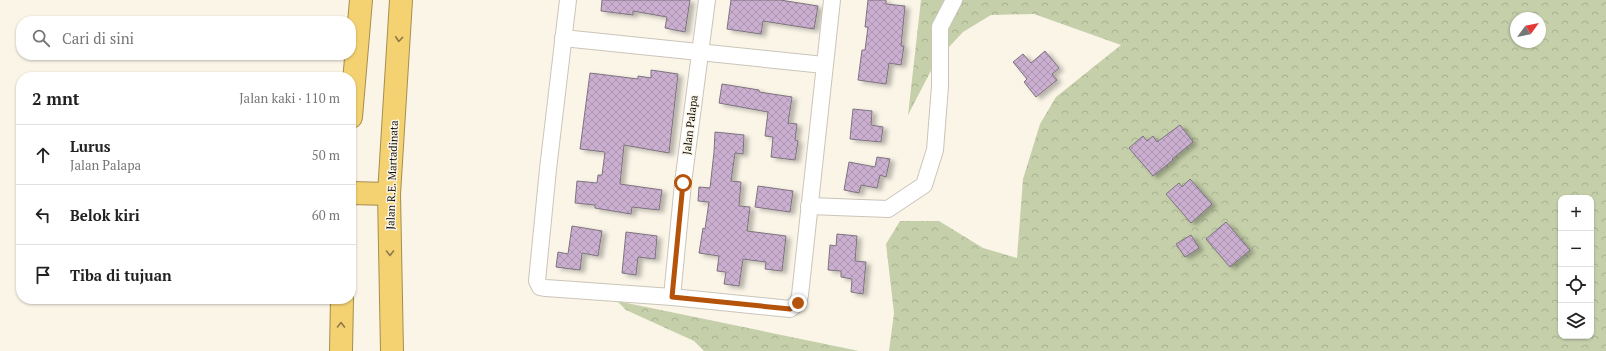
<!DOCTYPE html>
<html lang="id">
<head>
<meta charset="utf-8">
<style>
  body { margin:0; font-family:"PT Serif",serif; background:#f2f2f2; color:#222 }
  .controls { position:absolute; right:12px; bottom:12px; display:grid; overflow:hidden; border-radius:8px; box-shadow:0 1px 3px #0004 }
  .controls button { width:36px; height:36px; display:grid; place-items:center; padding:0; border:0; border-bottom:1px solid #e0e0e0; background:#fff; color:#222; font:20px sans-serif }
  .compass { position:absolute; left:1510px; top:12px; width:36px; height:36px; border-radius:50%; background:#fff; box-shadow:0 1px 3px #0004; rotate:57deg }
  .stop { position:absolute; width:12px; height:12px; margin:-9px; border:3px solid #b45309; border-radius:50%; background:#fff }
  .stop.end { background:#b45309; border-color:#fff; box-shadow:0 1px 4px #0008 }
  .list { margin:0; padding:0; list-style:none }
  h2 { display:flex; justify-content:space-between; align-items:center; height:52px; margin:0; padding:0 16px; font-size:17px }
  h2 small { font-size:13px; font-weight:400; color:#767676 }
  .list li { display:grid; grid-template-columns:26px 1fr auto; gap:12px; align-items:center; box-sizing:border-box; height:60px; padding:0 16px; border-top:1px solid #e0e0e0 }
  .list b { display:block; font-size:15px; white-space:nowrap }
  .list p { margin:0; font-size:13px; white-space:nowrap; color:#767676 }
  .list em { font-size:13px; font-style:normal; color:#767676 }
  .icon { flex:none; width:22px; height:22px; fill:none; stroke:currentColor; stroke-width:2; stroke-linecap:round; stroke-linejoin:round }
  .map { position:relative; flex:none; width:1606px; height:351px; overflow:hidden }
  .search { position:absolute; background:#fff; box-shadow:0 1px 3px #0004; left:16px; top:16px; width:340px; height:44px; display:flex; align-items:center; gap:10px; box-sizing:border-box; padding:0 14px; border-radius:16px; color:#767676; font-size:15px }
  .panel { position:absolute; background:#fff; box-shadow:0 1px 3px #0004; left:16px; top:72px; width:340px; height:232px; border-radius:16px }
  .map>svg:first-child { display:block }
</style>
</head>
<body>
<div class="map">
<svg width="1606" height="351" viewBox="0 0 1606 351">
  <defs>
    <pattern id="forest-crowns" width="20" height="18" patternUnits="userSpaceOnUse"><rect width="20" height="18" fill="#c5d0aa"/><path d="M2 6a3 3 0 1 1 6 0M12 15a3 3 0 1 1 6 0" fill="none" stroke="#a8b191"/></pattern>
    <pattern id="building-cross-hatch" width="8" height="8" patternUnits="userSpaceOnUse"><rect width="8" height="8" fill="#cbafd0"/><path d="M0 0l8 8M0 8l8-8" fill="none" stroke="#ad95b1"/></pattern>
    <filter id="shadow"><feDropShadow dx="4.5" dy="2.5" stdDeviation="2" flood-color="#0004"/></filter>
  </defs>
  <rect width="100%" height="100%" fill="#fbf5e8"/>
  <!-- forest -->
  <g fill="url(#forest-crowns)" fill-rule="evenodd">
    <path d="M921 0H1606V351H889L894 313 886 244 900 221H939L983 248 1017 258 1023 179 1040 124 1056 97 1121 45 1034 14 991 15 963 32 936 61 908 115ZM1516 18H1540V42H1516ZM1561 198H1591V336H1561Z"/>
    <polygon points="617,301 859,351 704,351 694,341 626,310"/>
  </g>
  <!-- building -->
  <g fill="url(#building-cross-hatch)" stroke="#7c737d" filter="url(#shadow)">
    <polygon points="602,0 690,0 685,32 665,28 667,17 633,11 633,15 601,11"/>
    <polygon points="731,0 780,0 818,6 814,29 763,21 761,34 727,29"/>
    <polygon points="868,0 886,0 886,4 905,6 901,46 904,46 901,65 889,63 886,84 858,80 862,50 865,50 868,27 865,27"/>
    <polygon points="1045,51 1059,68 1052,74 1057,80 1036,97 1024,82 1027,79 1013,62 1023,54 1031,63"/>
    <polygon points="651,70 678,74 669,153 624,145 620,184 662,190 659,210 632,207 631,214 595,208 595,205 575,203 577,181 597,183 598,175 602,175 605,152 580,149 590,73 638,79 638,76 651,78"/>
    <polygon points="722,84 759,90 759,92 792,97 788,123 797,124 795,140 798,141 795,160 771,157 773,137 765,136 768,112 719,103"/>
    <polygon points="853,109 872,111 871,125 883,127 881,142 850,139"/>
    <polygon points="1180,125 1193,142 1172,159 1173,160 1153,176 1129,148 1143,136 1147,141 1153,136 1157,142"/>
    <polygon points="715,132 744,135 743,154 735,153 731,181 741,182 739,206 750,207 747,231 786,236 782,271 765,269 766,262 743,259 739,286 724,284 726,272 717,271 719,256 699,253 703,228 705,229 709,202 698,201 699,187 710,188 714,152"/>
    <polygon points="877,157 890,159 886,177 880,175 877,188 861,185 859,193 844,190 849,162 875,167"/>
    <polygon points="1190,179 1212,204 1191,223 1166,194 1179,183 1182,187"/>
    <polygon points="758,186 793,191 790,212 755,207"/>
    <polygon points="1226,222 1250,250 1230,267 1206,239"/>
    <polygon points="572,226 602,231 598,256 582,253 580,270 556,267 558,252 568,254"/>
    <polygon points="626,232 657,236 655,259 638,257 636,275 622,273"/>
    <polygon points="837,234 857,236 855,261 866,262 863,294 851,292 852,279 841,277 841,271 828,270 830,245 836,246"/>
    <polygon points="1191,235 1199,248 1185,257 1176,244"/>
  </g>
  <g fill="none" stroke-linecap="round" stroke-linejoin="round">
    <defs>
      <g id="street">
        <polyline points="568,0 548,169 537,281 540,287 546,288 672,297 790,309 798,303 800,295 832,0"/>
        <polyline points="563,38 824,65"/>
        <polyline points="809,206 888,209 924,185 935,150 940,86 940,27 954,0"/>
        <polyline points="672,297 683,183 707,0"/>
      </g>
      <g id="highway">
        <polyline points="351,117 361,0"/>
        <polyline points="351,193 389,194"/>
        <polyline points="341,351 342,299"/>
        <polyline points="392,351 389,194 401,0"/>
      </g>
    </defs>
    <!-- street casing -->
    <use href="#street" stroke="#cbc5b9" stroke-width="18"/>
    <!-- highway casing -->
    <use href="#highway" stroke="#a58e4e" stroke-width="24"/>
    <!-- street -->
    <use href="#street" stroke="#fff" stroke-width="16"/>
    <!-- highway -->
    <use href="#highway" stroke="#f4d272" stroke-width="22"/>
  </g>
  <!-- one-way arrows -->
  <defs><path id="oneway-chevron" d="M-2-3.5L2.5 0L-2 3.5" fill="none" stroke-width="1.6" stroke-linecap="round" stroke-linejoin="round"/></defs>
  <g stroke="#8e7a44">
    <use href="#oneway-chevron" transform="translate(399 39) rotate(94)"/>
    <use href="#oneway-chevron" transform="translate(390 253) rotate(89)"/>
    <use href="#oneway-chevron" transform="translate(341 325) rotate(-89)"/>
  </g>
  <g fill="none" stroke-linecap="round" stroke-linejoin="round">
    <!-- route -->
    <polyline stroke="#b45309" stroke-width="5" points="683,183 672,297 790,309 798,303"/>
  </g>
  <g text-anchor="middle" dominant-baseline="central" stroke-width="3" stroke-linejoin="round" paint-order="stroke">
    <!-- street labels -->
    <g font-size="11" fill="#110f0b" stroke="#fbf5e8">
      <text transform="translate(690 125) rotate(-83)">Jalan Palapa</text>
      <text transform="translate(392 175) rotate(-88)">Jalan R.E. Martadinata</text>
    </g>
  </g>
</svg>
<div class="controls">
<button>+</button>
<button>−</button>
<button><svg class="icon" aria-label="locate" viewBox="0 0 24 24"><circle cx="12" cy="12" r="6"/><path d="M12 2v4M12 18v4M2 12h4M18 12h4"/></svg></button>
<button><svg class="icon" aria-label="layers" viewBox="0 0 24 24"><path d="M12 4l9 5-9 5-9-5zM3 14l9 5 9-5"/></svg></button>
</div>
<svg class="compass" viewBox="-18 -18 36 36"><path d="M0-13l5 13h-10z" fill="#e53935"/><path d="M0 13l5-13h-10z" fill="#767676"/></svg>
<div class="stop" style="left:683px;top:183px"></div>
<div class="stop end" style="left:798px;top:303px"></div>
<div class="search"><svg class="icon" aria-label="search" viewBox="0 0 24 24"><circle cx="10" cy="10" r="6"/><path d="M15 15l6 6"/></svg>Cari di sini</div>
<section class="panel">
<h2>2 mnt<small>Jalan kaki · 110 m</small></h2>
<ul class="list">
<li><svg class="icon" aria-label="ahead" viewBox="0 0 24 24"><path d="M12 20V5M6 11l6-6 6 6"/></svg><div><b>Lurus</b><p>Jalan Palapa</p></div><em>50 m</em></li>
<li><svg class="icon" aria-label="left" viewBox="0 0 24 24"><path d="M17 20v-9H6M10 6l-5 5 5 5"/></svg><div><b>Belok kiri</b></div><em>60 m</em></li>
<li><svg class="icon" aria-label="arrive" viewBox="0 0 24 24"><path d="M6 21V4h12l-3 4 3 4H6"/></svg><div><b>Tiba di tujuan</b></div></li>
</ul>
</section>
</div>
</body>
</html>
